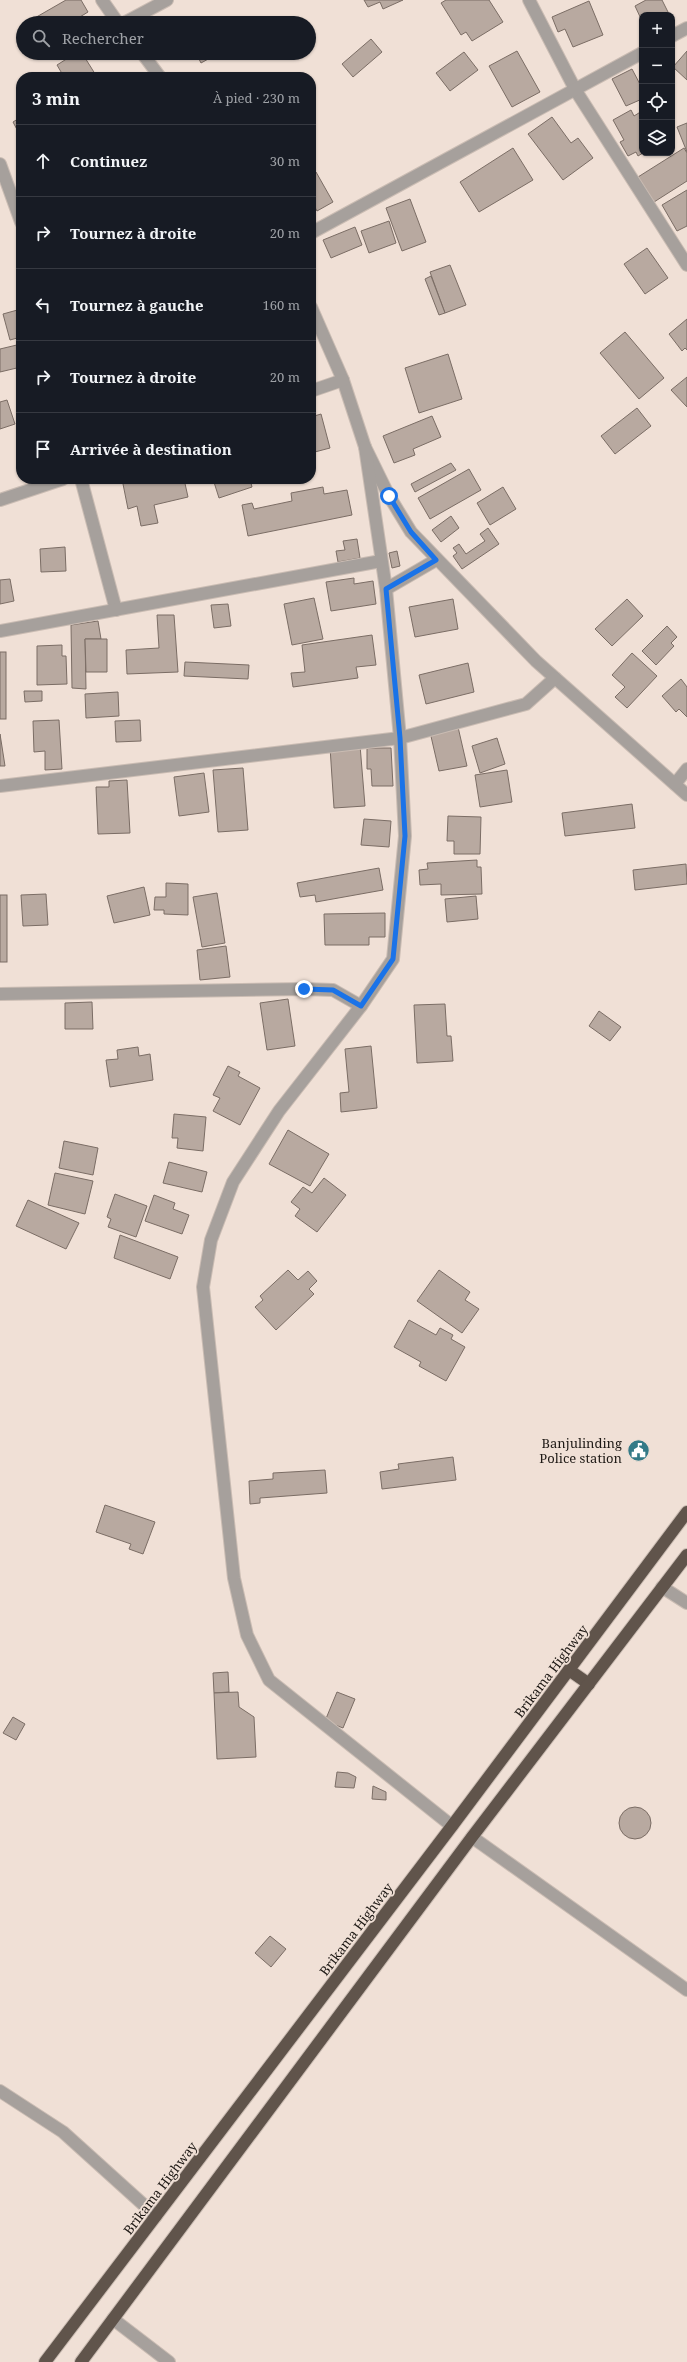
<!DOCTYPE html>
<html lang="fr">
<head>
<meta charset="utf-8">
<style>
  body { margin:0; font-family:"Noto Serif",serif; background:#20242c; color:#f1f3f6 }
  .controls { position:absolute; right:12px; top:12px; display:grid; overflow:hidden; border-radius:8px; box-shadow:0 1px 3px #0004 }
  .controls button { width:36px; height:36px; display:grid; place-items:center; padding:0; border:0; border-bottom:1px solid #363941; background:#171b24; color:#f1f3f6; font:20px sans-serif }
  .stop { position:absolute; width:12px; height:12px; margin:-9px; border:3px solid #1a73e8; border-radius:50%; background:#fff }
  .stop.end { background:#1a73e8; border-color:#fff; box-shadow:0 1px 4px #0008 }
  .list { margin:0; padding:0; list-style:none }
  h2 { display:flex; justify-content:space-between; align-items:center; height:52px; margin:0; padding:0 16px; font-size:17px }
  h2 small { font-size:13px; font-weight:400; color:#9ea1a6 }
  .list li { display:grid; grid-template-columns:26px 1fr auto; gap:12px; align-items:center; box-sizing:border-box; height:72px; padding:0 16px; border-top:1px solid #363941 }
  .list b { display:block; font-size:15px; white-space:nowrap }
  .list em { font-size:13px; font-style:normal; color:#9ea1a6 }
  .icon { flex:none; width:22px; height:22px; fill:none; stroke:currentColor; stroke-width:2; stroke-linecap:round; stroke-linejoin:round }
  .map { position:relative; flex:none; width:687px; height:2362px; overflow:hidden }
  .search { position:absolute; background:#171b24; box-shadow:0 1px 3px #0004; left:16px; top:16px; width:300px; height:44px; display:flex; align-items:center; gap:10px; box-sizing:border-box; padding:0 14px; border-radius:22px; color:#9ea1a6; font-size:15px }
  .panel { position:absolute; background:#171b24; box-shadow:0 1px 3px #0004; left:16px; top:72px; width:300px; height:412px; border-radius:16px }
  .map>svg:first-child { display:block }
</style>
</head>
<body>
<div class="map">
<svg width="687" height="2362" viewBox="0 0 687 2362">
  <rect width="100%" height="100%" fill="#f0e0d6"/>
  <!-- building -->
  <g fill="#b8a9a0" stroke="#7b6d65">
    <polygon points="66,0 81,0 88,12 70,23 26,23"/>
    <polygon points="364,0 403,0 383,9 380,2 368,7"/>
    <polygon points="446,0 489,0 503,22 472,41 466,32 461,35 441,3"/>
    <polygon points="646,0 662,0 669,14 642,15 642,21 635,6"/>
    <polygon points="589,1 603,35 573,47 565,29 558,32 552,17"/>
    <polygon points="371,39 382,52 353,77 342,64"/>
    <polygon points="517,51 540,92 512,107 489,66"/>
    <polygon points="687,51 687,80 673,67"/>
    <polygon points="464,52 478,70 450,91 436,73"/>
    <polygon points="76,53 82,53 97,77 64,77 57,65"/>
    <polygon points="196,53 219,53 201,63"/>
    <polygon points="632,69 642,88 642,99 626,106 612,79"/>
    <polygon points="631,110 634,116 642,111 643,153 638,156 636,152 628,156 620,142 624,140 613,120"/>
    <polygon points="21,117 21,137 13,122"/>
    <polygon points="552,117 571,143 578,138 593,158 563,180 528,134"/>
    <polygon points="687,123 687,152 677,127"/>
    <polygon points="513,148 533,180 479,212 460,182"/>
    <polygon points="684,148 687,153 687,181 654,202 638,177"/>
    <polygon points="316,172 333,202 317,211 311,200 311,175"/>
    <polygon points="687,190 687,226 677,231 662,205"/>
    <polygon points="410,199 426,242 402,251 386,208"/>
    <polygon points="389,221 396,243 369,253 361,231"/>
    <polygon points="355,227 362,245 331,258 323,240"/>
    <polygon points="647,248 668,278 645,294 624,264"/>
    <polygon points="450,265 466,305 445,313 430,272"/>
    <polygon points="431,276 445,313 439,315 425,279"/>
    <polygon points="21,309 21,337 10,340 3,314"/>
    <polygon points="687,319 687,350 685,348 682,351 669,334"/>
    <polygon points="625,332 664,378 639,399 600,353"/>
    <polygon points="21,344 21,367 0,372 0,349"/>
    <polygon points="448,354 462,399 419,413 405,368"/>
    <polygon points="687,377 687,407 671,390"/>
    <polygon points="7,400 15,424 0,429 0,402"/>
    <polygon points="637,408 651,426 615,454 601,436"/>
    <polygon points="321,414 330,448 311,453 311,417"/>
    <polygon points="432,416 441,437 413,449 415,455 394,463 383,436"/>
    <polygon points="451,463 456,470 415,492 411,484"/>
    <polygon points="469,469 481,490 430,519 418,498"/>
    <polygon points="122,479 137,479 138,483 156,479 184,479 188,497 154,505 158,523 141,526 137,506 128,509"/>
    <polygon points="213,479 250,479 252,487 219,498"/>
    <polygon points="323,487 324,494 347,490 352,515 248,536 242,505 252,503 254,509 292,501 291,493"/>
    <polygon points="503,487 516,509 490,525 477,503"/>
    <polygon points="451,516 459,528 441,542 432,530"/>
    <polygon points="488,528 499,544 462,569 453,556 457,553 453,548 459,544 466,554 485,541 480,534"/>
    <polygon points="357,539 360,558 338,562 336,551 345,550 343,541"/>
    <polygon points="65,547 66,571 41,572 40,549"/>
    <polygon points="397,551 400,566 392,568 389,553"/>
    <polygon points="354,578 354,584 373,581 376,604 331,611 326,582"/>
    <polygon points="10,579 14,601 0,604 0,580"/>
    <polygon points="314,598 323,639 292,645 284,604"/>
    <polygon points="453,599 458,629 415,637 409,607"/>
    <polygon points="627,599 643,616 612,646 595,629"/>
    <polygon points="228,604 231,626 214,628 211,605"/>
    <polygon points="157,615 174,615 178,672 127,674 126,650 159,648"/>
    <polygon points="98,621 101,639 85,639 86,689 72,688 71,625"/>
    <polygon points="667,626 677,637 671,643 674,646 656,665 642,651"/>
    <polygon points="372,635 376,665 356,667 358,678 293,687 291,673 305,672 302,645"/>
    <polygon points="85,639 107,639 107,672 86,672"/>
    <polygon points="62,645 62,656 66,656 67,684 37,685 37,646"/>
    <rect x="0" y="652" width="6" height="67"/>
    <polygon points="632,653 657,676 627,708 615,697 625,687 612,675"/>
    <polygon points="185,662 249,665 248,679 184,676"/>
    <polygon points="468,663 474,692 426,704 419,675"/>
    <polygon points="681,679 687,687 687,717 679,709 676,712 662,696"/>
    <polygon points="24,691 42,691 42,701 25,702"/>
    <polygon points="118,692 119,716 86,718 85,694"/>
    <polygon points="59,720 62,769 45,770 45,751 34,752 33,721"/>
    <polygon points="140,720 141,741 116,742 115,721"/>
    <polygon points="458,727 467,766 439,771 430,732"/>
    <polygon points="0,734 5,766 0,766"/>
    <polygon points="497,738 505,764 480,773 472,746"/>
    <polygon points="360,745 365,806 334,808 330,747"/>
    <polygon points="367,748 391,748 393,786 372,786 371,769 367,769"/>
    <polygon points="243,768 248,830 218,832 213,770"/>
    <polygon points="507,770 512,802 480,807 475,775"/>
    <polygon points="204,773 209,812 179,816 174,777"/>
    <polygon points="127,780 130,833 98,834 96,787 109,787 109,781"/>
    <polygon points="632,804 635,828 565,836 562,813"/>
    <polygon points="448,816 481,817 480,854 454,854 454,841 447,841"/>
    <polygon points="364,819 391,821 389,847 361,845"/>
    <polygon points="477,860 477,867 481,867 482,894 441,895 441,884 420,885 419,870 428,869 427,863"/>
    <polygon points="686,864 687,884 635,890 633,870"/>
    <polygon points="379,868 383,890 316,902 315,895 300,897 297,883"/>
    <polygon points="166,883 188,884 188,915 164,914 164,910 154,910 155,897 166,897"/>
    <polygon points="144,887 150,915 114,923 107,896"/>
    <polygon points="217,893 225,943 202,947 193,897"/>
    <polygon points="46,894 48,925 23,926 21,895"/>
    <rect x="0" y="895" width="7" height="67"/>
    <polygon points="476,896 478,919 447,922 445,899"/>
    <polygon points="385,913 385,937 369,937 369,945 325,945 324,914"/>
    <polygon points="226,946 230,977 200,980 197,950"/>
    <polygon points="288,999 295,1046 267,1050 260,1003"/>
    <polygon points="92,1002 93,1029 65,1029 65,1003"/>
    <polygon points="445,1004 447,1036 451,1036 453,1061 417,1063 414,1005"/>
    <polygon points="599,1011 621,1027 610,1041 589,1026"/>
    <polygon points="371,1046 377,1108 341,1112 340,1093 349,1092 345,1049"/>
    <polygon points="138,1047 139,1056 150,1054 153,1080 110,1087 106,1060 118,1059 117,1050"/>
    <polygon points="228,1066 240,1072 238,1076 260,1088 240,1125 213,1111 220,1098 213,1095"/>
    <polygon points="174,1114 206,1117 203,1151 177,1148 178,1138 172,1138"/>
    <polygon points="288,1130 329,1154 310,1186 269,1164"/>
    <polygon points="64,1141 98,1148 93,1175 59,1168"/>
    <polygon points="169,1162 207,1172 202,1192 163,1183"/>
    <polygon points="55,1173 93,1181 85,1214 48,1205"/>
    <polygon points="324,1178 346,1195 317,1232 295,1216 300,1209 291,1202 303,1187 312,1193"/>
    <polygon points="115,1194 147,1206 136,1237 108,1227 111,1219 107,1217"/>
    <polygon points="154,1195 175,1203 173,1209 189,1215 182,1234 145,1221"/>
    <polygon points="28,1200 79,1223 66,1249 16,1226"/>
    <polygon points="120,1235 178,1257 170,1279 114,1258"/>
    <polygon points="288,1270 298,1280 308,1271 317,1281 309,1289 314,1294 276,1330 255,1307 263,1300 260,1296"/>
    <polygon points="439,1270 470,1292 465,1300 479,1309 462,1333 417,1301"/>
    <polygon points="409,1320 436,1335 440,1328 453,1335 451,1339 465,1347 446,1381 419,1366 421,1362 394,1347"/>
    <polygon points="453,1457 456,1480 382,1489 380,1472 399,1469 398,1464"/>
    <polygon points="325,1470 327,1493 260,1498 260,1503 250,1504 249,1481 273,1479 273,1473"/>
    <polygon points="105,1505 155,1522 143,1554 129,1549 131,1544 96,1532"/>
    <polygon points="228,1672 229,1692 214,1693 213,1673"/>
    <polygon points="238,1692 239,1707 254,1717 256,1757 217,1759 214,1693"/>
    <polygon points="337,1692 355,1699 343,1728 325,1721"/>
    <polygon points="13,1717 25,1724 16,1740 3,1733"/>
    <polygon points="337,1772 348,1773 356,1777 354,1788 335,1787"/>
    <polygon points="373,1786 386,1792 386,1800 372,1799"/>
    <circle cx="635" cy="1823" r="16"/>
    <polygon points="270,1936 286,1949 271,1967 255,1953"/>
  </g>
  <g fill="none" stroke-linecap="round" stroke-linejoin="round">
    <defs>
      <g id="minor">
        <polyline points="102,0 118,23"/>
        <polyline points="529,0 576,91 687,265"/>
        <polyline points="124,23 167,0"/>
        <polyline points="672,36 687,28"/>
        <polyline points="142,53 160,77"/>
        <polyline points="0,164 21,222"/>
        <polyline points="311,233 642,53"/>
        <polyline points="311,307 343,380 365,447 389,496 411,532 536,661 687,795"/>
        <polyline points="311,391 343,380"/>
        <polyline points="365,447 386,589 400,738 405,836 393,959 361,1006 279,1111 233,1182 211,1240 203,1287 234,1578 247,1635 269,1680 452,1826"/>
        <polyline points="81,479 116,610"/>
        <polyline points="0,500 63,479"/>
        <polyline points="386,589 436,560"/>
        <polyline points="0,631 381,561"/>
        <polyline points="675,784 687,769"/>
        <polyline points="0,786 400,738 526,704 555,678"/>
        <polyline points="0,994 304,989 333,990 361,1006"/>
        <polyline points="662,1587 687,1603"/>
        <polyline points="472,1837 687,1990"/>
        <polyline points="0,2091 63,2132 156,2216"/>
        <polyline points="113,2319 169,2362"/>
      </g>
      <g id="highway">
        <polyline points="569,1670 589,1684"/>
        <polyline points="45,2362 452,1826 687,1512"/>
        <polyline points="81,2362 472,1837 687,1555"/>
      </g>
    </defs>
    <!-- minor casing -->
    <use href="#minor" stroke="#cabcb3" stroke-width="14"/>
    <!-- highway casing -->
    <use href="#highway" stroke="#cabcb3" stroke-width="14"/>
    <!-- minor -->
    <use href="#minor" stroke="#a6a09c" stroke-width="12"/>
    <!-- highway -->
    <use href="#highway" stroke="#60544b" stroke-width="12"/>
  </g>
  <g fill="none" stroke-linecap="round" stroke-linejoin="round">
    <!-- route -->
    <polyline stroke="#1a73e8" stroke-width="5" points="304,989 333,990 361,1006 393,959 405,836 400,738 386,589 436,560 411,532 389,496"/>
  </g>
  <!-- icons -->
  <defs>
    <symbol id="civic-disc" viewBox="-11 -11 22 22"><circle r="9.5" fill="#347a87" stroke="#f0e0d6"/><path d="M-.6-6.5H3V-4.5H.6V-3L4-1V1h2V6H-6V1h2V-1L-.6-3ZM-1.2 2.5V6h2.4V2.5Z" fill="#fff"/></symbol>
  </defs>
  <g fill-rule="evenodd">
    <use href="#civic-disc" x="626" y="1438" width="25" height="25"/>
  </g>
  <g text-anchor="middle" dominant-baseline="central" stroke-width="3.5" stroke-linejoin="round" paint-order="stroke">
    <!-- poi labels -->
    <g font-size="13" fill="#1d1814" stroke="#f0e0d6" text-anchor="end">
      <text x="622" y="1443">Banjulinding<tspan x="622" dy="15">Police station</tspan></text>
    </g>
    <!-- street labels -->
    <g font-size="13" fill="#1d1814" stroke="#f0e0d6">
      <text transform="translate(551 1671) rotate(-53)">Brikama Highway</text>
      <text transform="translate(356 1929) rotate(-53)">Brikama Highway</text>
      <text transform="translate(160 2188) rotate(-53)">Brikama Highway</text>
    </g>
  </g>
</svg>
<div class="controls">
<button>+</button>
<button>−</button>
<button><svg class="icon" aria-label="locate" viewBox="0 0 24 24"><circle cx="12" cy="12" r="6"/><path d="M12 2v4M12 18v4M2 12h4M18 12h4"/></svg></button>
<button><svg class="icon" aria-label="layers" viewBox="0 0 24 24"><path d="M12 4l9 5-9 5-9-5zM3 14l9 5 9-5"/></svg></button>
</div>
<div class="stop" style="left:389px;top:496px"></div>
<div class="stop end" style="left:304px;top:989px"></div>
<div class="search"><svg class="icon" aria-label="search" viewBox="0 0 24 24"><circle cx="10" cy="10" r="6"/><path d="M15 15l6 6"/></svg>Rechercher</div>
<section class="panel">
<h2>3 min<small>À pied · 230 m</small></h2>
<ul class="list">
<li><svg class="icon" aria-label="ahead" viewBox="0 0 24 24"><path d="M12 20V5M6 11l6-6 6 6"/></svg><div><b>Continuez</b></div><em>30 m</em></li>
<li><svg class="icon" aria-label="right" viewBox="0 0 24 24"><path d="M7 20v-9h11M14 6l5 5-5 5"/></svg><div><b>Tournez à droite</b></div><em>20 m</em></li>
<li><svg class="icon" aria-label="left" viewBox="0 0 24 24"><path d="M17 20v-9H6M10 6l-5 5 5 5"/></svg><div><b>Tournez à gauche</b></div><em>160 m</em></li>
<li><svg class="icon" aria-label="right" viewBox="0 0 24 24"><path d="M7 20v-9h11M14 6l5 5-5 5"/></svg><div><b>Tournez à droite</b></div><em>20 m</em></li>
<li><svg class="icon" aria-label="arrive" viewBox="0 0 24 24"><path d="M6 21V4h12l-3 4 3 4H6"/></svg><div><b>Arrivée à destination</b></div></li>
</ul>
</section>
</div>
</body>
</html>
